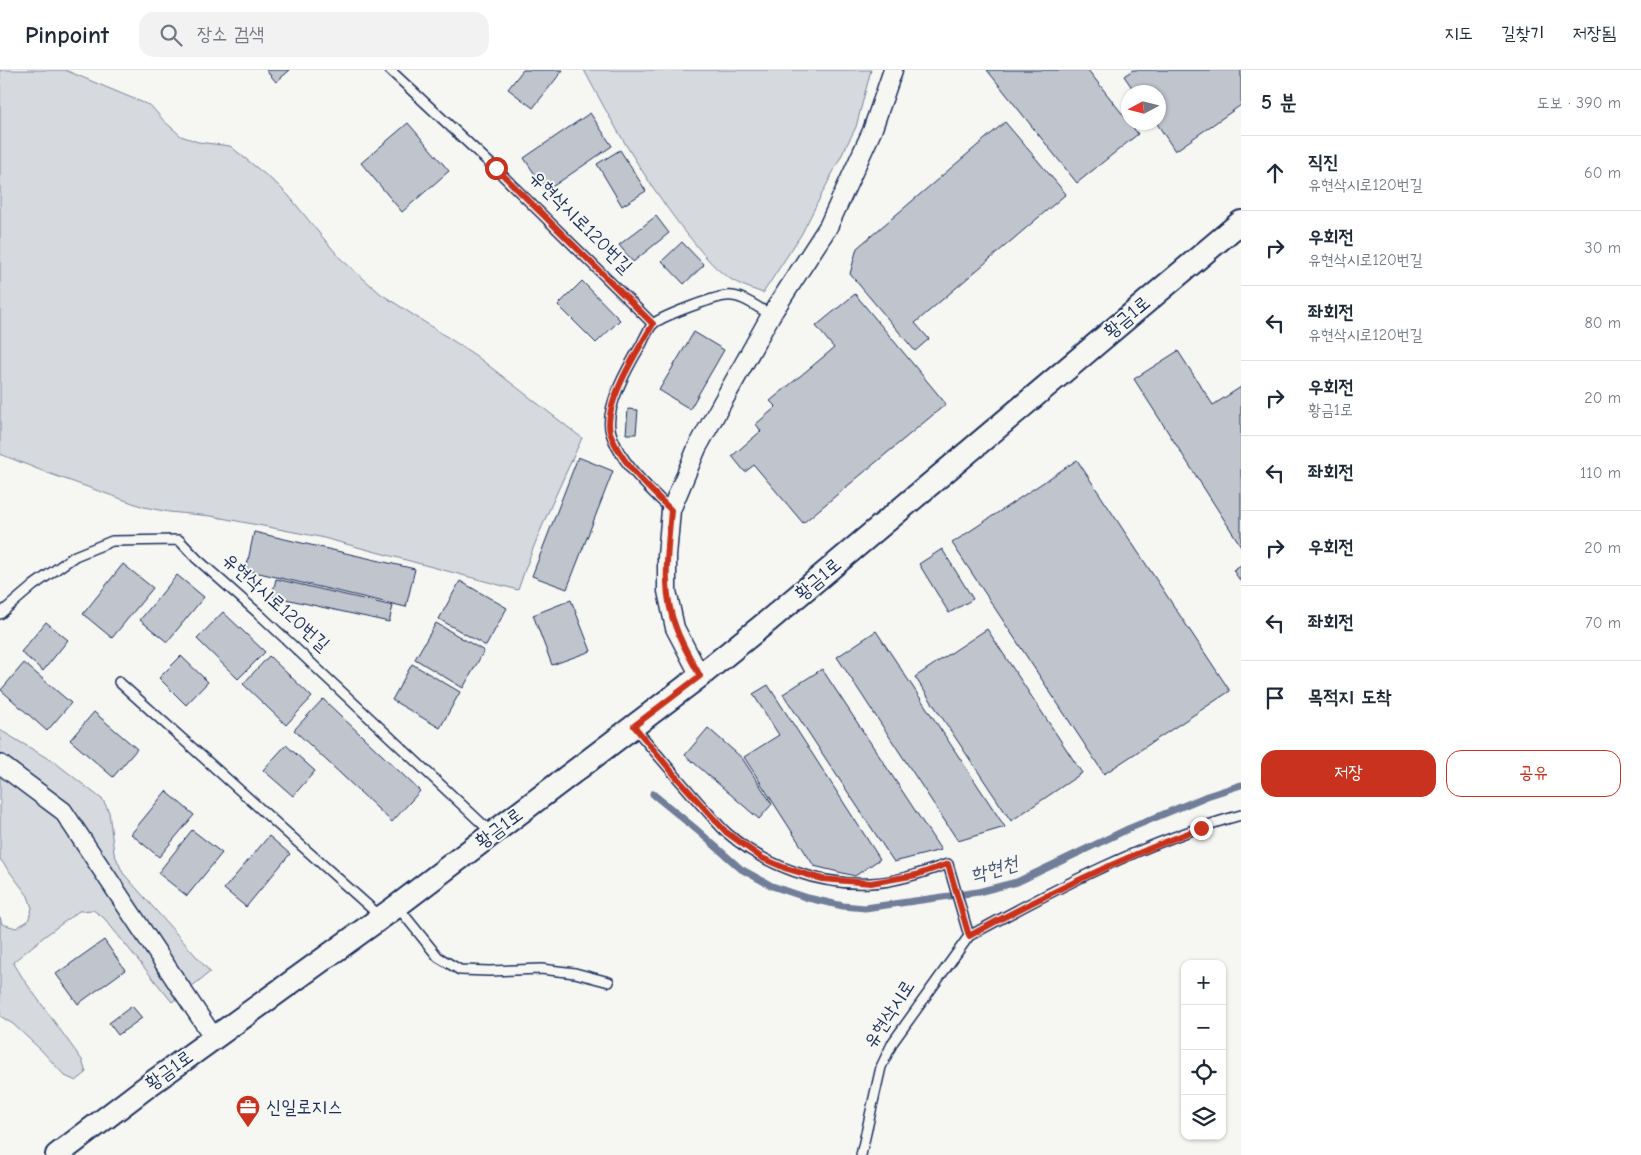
<!DOCTYPE html>
<html lang="ko">
<head>
<meta charset="utf-8">
<style>
  body { margin:0; font-family:"Comic Neue","Poor Story",sans-serif; background:#f2f2f3; color:#1f2937 }
  .controls { position:absolute; right:15px; bottom:15px; display:grid; overflow:hidden; border-radius:10px; box-shadow:0 1px 4px #0004 }
  .controls button { width:45px; height:45px; display:grid; place-items:center; padding:0; border:0; border-bottom:1px solid #e0e1e3; background:#fff; color:#1f2937; font:25px sans-serif }
  .compass { position:absolute; left:1121px; top:15px; width:45px; height:45px; border-radius:50%; background:#fff; box-shadow:0 1px 4px #0004; rotate:263deg }
  .stop { position:absolute; width:15px; height:15px; margin:-11px; border:4px solid #c8321e; border-radius:50%; background:#fff }
  .stop.end { background:#c8321e; border-color:#fff; box-shadow:0 1px 5px #0008 }
  .list { margin:0; padding:0; list-style:none }
  h2 { display:flex; justify-content:space-between; align-items:center; height:65px; margin:0; padding:0 20px; font-size:21px }
  h2 small { font-size:16px; font-weight:400; color:#747a83 }
  .list li { display:grid; grid-template-columns:32px 1fr auto; gap:15px; align-items:center; box-sizing:border-box; height:75px; padding:0 20px; border-top:1px solid #e0e1e3 }
  .list b { display:block; font-size:19px; white-space:nowrap }
  .list p { margin:0; font-size:16px; white-space:nowrap; color:#747a83 }
  .list em { font-size:16px; font-style:normal; color:#747a83 }
  .actions { display:flex; gap:10px; padding:15px 20px }
  .actions a { flex:1; padding:11px 0; border:1px solid #c8321e; border-radius:15px; text-align:center; font-size:18px; color:#c8321e }
  .actions .main { background:#c8321e; color:#fff }
  .icon { flex:none; width:28px; height:28px; fill:none; stroke:currentColor; stroke-width:2; stroke-linecap:round; stroke-linejoin:round }
  .map { position:relative; flex:none; width:1241px; height:1085px; overflow:hidden }
  header { display:flex; align-items:center; gap:30px; box-sizing:border-box; height:70px; padding:0 25px; background:#fff; border-bottom:1px solid #e0e1e3 }
  header strong { font-size:24px }
  nav { display:flex; gap:28px; margin-inline-start:auto; font-size:18px }
  .search { width:350px; height:45px; background:#f2f2f3; display:flex; align-items:center; gap:12px; box-sizing:border-box; padding:0 18px; border-radius:15px; color:#747a83; font-size:19px }
  main { display:flex }
  aside { flex:1; background:#fff }
  .map>svg:first-child { display:block }
</style>
</head>
<body>
<header>
<strong>Pinpoint</strong>
<div class="search"><svg class="icon" aria-label="search" viewBox="0 0 24 24"><circle cx="10" cy="10" r="6"/><path d="M15 15l6 6"/></svg>장소 검색</div>
<nav><a>지도</a><a>길찾기</a><a>저장됨</a></nav>
</header>
<main>
<div class="map">
<svg width="1241" height="1085" viewBox="0 0 1241 1085">
  <rect width="100%" height="100%" fill="#f6f6f2"/>
  <filter id="ink" filterUnits="userSpaceOnUse"><feTurbulence type="fractalNoise" baseFrequency=".02" numOctaves="2"/><feDisplacementMap in="SourceGraphic" scale="10" xChannelSelector="R" yChannelSelector="G"/><feConvolveMatrix kernelMatrix="1 2 1 2 8 2 1 2 1" color-interpolation-filters="sRGB"/></filter>
  <g filter="url(#ink)">
    <!-- green -->
    <g fill="#d6d9dd" stroke="#78849e">
      <path d="M0 0H65L151 36 164 51 181 66 198 72 230 76 278 115 289 126 319 163 341 189 381 224 475 285 582 368C559 418 535 468 518 520L320 467 211 446 169 442 144 437 45 402 0 384Z"/>
      <path d="M584 0H871L856 57 801 165 763 223C749 218 734 213 722 203 707 191 695 173 682 158 644 108 613 55 584 0Z"/>
      <polygon points="0,660 57,694 103,730 109,742 114,783 123,803 210,902 172,932 104,848 93,840 79,841 45,866 13,892 24,910 82,990 86,1003 76,1011 65,1006 41,980 13,954 0,946 0,847 2,854 16,858 28,851 32,838 28,826 0,789"/>
    </g>
    <g fill="none" stroke-linecap="round" stroke-linejoin="round">
      <!-- stream -->
      <polyline stroke="#717e99" stroke-width="7" points="653,724 697,760 741,799 772,816 808,828 843,836 865,838 978,822 1017,812 1128,759 1207,726 1241,715"/>
    </g>
    <!-- building -->
    <g fill="#c0c4cd" stroke="#1b2f5e">
      <polygon points="266,0 290,0 276,12"/>
      <polygon points="523,0 563,0 533,38 508,19"/>
      <polygon points="987,0 1088,0 1138,64 1077,113"/>
      <polygon points="1133,0 1241,0 1241,35 1175,81 1156,52 1158,52 1158,22 1135,22 1124,6"/>
      <polygon points="590,43 612,76 546,121 524,88"/>
      <polygon points="1005,52 1066,124 915,253 929,269 915,281 850,204 857,178"/>
      <polygon points="408,53 449,101 402,142 361,93"/>
      <polygon points="620,80 646,121 622,136 597,94"/>
      <polygon points="656,146 669,163 633,192 619,175"/>
      <polygon points="682,172 704,195 684,214 662,191"/>
      <polygon points="582,211 620,250 596,273 558,235"/>
      <polygon points="855,224 946,334 803,453 754,395 745,402 732,386 761,361 756,354 776,337 770,331 834,278 816,256"/>
      <polygon points="694,262 724,280 690,339 659,320"/>
      <polygon points="1178,281 1213,335 1241,317 1241,476 1134,309"/>
      <polygon points="628,339 638,340 636,364 626,364"/>
      <polygon points="578,387 613,401 567,519 532,506"/>
      <polygon points="1077,390 1230,621 1104,704 952,473"/>
      <polygon points="254,462 415,499 406,537 246,500"/>
      <polygon points="942,479 973,529 949,543 919,494"/>
      <polygon points="123,494 153,518 112,568 83,544"/>
      <polygon points="1241,495 1241,512 1233,500"/>
      <polygon points="177,505 204,527 167,572 140,550"/>
      <polygon points="276,509 393,536 389,552 272,526"/>
      <polygon points="460,511 507,538 486,576 439,549"/>
      <polygon points="571,530 591,581 552,595 533,545"/>
      <polygon points="223,542 265,582 238,609 197,569"/>
      <polygon points="46,552 68,570 43,601 21,582"/>
      <polygon points="436,553 484,581 463,618 415,589"/>
      <polygon points="987,559 1082,703 1011,751 915,607"/>
      <polygon points="876,561 1005,757 958,771 837,587"/>
      <polygon points="181,586 208,612 186,635 159,608"/>
      <polygon points="269,586 312,627 286,655 243,614"/>
      <polygon points="24,593 71,633 47,661 1,620"/>
      <polygon points="412,594 460,622 440,658 392,630"/>
      <polygon points="822,599 941,780 894,792 783,624"/>
      <polygon points="768,615 880,789 855,806 814,796 744,687 779,665 753,624"/>
      <polygon points="323,629 420,721 392,752 294,660"/>
      <polygon points="94,642 137,679 113,707 70,670"/>
      <polygon points="708,658 742,688 772,734 759,749 685,685"/>
      <polygon points="286,675 315,701 293,726 263,700"/>
      <polygon points="166,721 194,745 159,787 131,764"/>
      <polygon points="192,760 222,783 187,826 158,803"/>
      <polygon points="269,766 290,784 246,837 224,819"/>
      <polygon points="104,870 125,900 78,934 56,904"/>
      <polygon points="132,936 142,948 118,965 109,953"/>
    </g>
    <g fill="none" stroke-linecap="round" stroke-linejoin="round">
      <defs>
        <g id="service">
          <polyline points="390,0 496,99 653,254"/>
          <path d="M671 440C650 419 620 393 611 363 603 339 629 295 641 275 644 269 648 260 652 255 659 247 714 227 726 226 742 224 758 238 771 245"/>
          <polyline points="0,544 34,515 75,486 112,471 179,470 197,489 259,544 492,763"/>
          <polyline points="119,612 381,847"/>
          <path d="M634 657C656 683 678 709 701 735 710 744 718 755 727 763 765 796 820 816 871 813 897 812 924 802 948 794L969 866C1055 819 1146 771 1241 745"/>
          <polyline points="397,836 438,887 460,900 489,901 541,899 575,903 609,912"/>
          <polyline points="861,1085 881,997 893,972 969,866"/>
        </g>
        <g id="minor">
          <polyline points="700,606 675,558 667,521 667,486 671,440 697,378 771,245 828,157 872,61 893,0"/>
          <polyline points="0,694 63,741 214,968"/>
        </g>
        <polyline id="tertiary" points="57,1085 149,1015 397,836 700,606 768,551 1241,152"/>
      </defs>
      <!-- service casing -->
      <use href="#service" stroke="#1b2f5e" stroke-width="12"/>
      <!-- minor casing -->
      <use href="#minor" stroke="#1b2f5e" stroke-width="21"/>
      <!-- tertiary casing -->
      <use href="#tertiary" stroke="#1b2f5e" stroke-width="26"/>
      <!-- service -->
      <use href="#service" stroke="#f6f6f2" stroke-width="9"/>
      <!-- minor -->
      <use href="#minor" stroke="#f6f6f2" stroke-width="18"/>
      <!-- tertiary -->
      <use href="#tertiary" stroke="#f6f6f2" stroke-width="22"/>
    </g>
  </g>
  <g fill="none" stroke-linecap="round" stroke-linejoin="round" filter="url(#ink)">
    <!-- route -->
    <path stroke="#c8321e" stroke-width="6" d="M496 98 653 254C639 278 603 334 610 362 618 390 651 420 671 440 668 479 661 521 676 558 682 575 692 591 700 606L634 656 678 709 726 762 762 788 785 798 822 809 871 813 916 805 948 794 969 866C1044 825 1121 788 1201 758"/>
  </g>
  <!-- icons -->
  <defs>
    <symbol id="office-pin" viewBox="-11 -11 22 30"><path d="M0 17L-7.5 6A9.5 9.5 0 1 1 7.5 6Z" fill="#c8321e" stroke="#f6f6f2"/><path d="M-6-3h4V-5.5h4V-3h4V5H-6ZM-1-4.5V-3h2v-1.5ZM-6 0V1H6V0Z" fill="#fff"/></symbol>
  </defs>
  <g fill-rule="evenodd">
    <use href="#office-pin" x="234" y="1023" width="28" height="38"/>
  </g>
  <g text-anchor="middle" dominant-baseline="central" stroke-width="4" stroke-linejoin="round" paint-order="stroke">
    <!-- street labels -->
    <g font-size="19" fill="#1b2f5e" stroke="#f6f6f2">
      <text transform="translate(581 152) rotate(45)">유현삭시로120번길</text>
      <text transform="translate(1127 247) rotate(-40)">황금1로</text>
      <text transform="translate(818 509) rotate(-40)">황금1로</text>
      <text transform="translate(276 532) rotate(42)">유현삭시로120번길</text>
      <text transform="translate(499 758) rotate(-37)">황금1로</text>
      <text transform="translate(889 944) rotate(-57)">유현삭시로</text>
      <text transform="translate(169 1000) rotate(-36)">황금1로</text>
    </g>
    <!-- poi labels -->
    <g font-size="19" fill="#1b2f5e" stroke="#f6f6f2" text-anchor="start">
      <text x="266" y="1037">신일로지스</text>
    </g>
    <!-- water labels -->
    <g font-size="20" font-style="italic" fill="#46567b" stroke="#f6f6f2">
      <text transform="translate(994 799) rotate(-16)">학현천</text>
    </g>
  </g>
</svg>
<div class="controls">
<button>+</button>
<button>−</button>
<button><svg class="icon" aria-label="locate" viewBox="0 0 24 24"><circle cx="12" cy="12" r="6"/><path d="M12 2v4M12 18v4M2 12h4M18 12h4"/></svg></button>
<button><svg class="icon" aria-label="layers" viewBox="0 0 24 24"><path d="M12 4l9 5-9 5-9-5zM3 14l9 5 9-5"/></svg></button>
</div>
<svg class="compass" viewBox="-18 -18 36 36"><path d="M0-13l5 13h-10z" fill="#e53935"/><path d="M0 13l5-13h-10z" fill="#747a83"/></svg>
<div class="stop" style="left:496px;top:98px"></div>
<div class="stop end" style="left:1201px;top:758px"></div>
</div>
<aside>
<h2>5 분<small>도보 · 390 m</small></h2>
<ul class="list">
<li><svg class="icon" aria-label="ahead" viewBox="0 0 24 24"><path d="M12 20V5M6 11l6-6 6 6"/></svg><div><b>직진</b><p>유현삭시로120번길</p></div><em>60 m</em></li>
<li><svg class="icon" aria-label="right" viewBox="0 0 24 24"><path d="M7 20v-9h11M14 6l5 5-5 5"/></svg><div><b>우회전</b><p>유현삭시로120번길</p></div><em>30 m</em></li>
<li><svg class="icon" aria-label="left" viewBox="0 0 24 24"><path d="M17 20v-9H6M10 6l-5 5 5 5"/></svg><div><b>좌회전</b><p>유현삭시로120번길</p></div><em>80 m</em></li>
<li><svg class="icon" aria-label="right" viewBox="0 0 24 24"><path d="M7 20v-9h11M14 6l5 5-5 5"/></svg><div><b>우회전</b><p>황금1로</p></div><em>20 m</em></li>
<li><svg class="icon" aria-label="left" viewBox="0 0 24 24"><path d="M17 20v-9H6M10 6l-5 5 5 5"/></svg><div><b>좌회전</b></div><em>110 m</em></li>
<li><svg class="icon" aria-label="right" viewBox="0 0 24 24"><path d="M7 20v-9h11M14 6l5 5-5 5"/></svg><div><b>우회전</b></div><em>20 m</em></li>
<li><svg class="icon" aria-label="left" viewBox="0 0 24 24"><path d="M17 20v-9H6M10 6l-5 5 5 5"/></svg><div><b>좌회전</b></div><em>70 m</em></li>
<li><svg class="icon" aria-label="arrive" viewBox="0 0 24 24"><path d="M6 21V4h12l-3 4 3 4H6"/></svg><div><b>목적지 도착</b></div></li>
</ul>
<div class="actions"><a class="main">저장</a><a>공유</a></div>
</aside>
</main>
</body>
</html>
